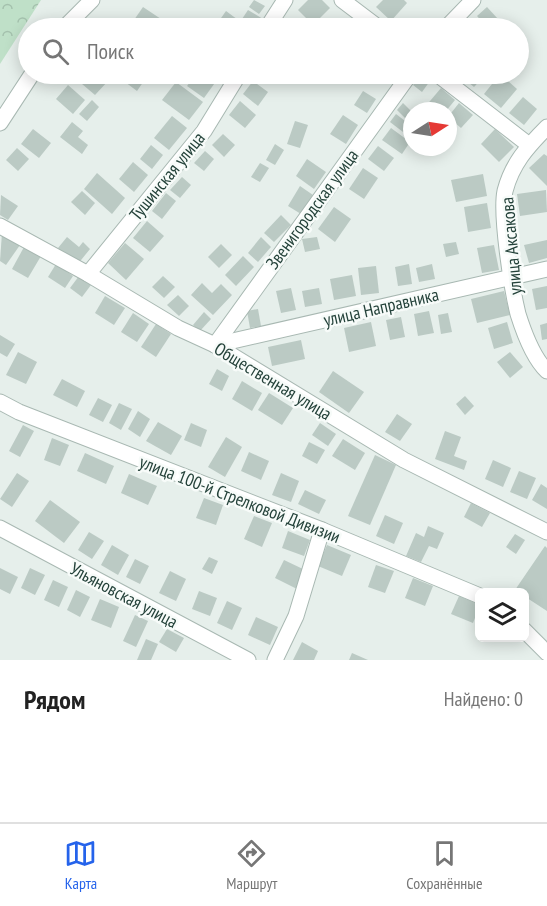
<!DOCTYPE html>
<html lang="ru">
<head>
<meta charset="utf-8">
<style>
  body { margin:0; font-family:"PT Sans Narrow",sans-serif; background:#f6f6f6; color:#222 }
  .controls { position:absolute; right:18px; bottom:18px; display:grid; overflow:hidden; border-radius:9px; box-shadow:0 3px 15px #0003 }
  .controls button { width:54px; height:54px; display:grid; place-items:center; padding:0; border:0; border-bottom:2px solid #e0e0e0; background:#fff; color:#222; font:30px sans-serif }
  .compass { position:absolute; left:403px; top:102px; width:54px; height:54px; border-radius:50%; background:#fff; box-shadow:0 3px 15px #0003; rotate:78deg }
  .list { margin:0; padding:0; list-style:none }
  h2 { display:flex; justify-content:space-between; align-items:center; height:78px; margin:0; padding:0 24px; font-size:26px }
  h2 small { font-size:20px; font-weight:400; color:#767676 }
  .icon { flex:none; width:33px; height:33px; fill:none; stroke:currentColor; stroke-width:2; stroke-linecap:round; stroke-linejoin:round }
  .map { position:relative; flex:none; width:547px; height:660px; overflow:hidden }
  .search { position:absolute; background:#fff; box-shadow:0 3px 15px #0003; left:18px; right:18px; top:18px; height:66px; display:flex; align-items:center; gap:15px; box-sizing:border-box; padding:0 21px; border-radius:33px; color:#767676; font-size:22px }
  .sheet { height:162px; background:#fff }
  nav { display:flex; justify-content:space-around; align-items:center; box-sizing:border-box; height:84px; border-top:2px solid #e0e0e0; background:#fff; font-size:16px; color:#767676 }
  nav a { display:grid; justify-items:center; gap:3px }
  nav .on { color:#2563eb }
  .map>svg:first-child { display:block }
</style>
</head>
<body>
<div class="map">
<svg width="547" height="660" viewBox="0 0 547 660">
  <defs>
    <pattern id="forest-crowns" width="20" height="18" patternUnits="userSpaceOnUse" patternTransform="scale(1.5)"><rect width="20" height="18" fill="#bfe0c8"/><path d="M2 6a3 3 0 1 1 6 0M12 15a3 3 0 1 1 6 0" fill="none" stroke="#a4c1ad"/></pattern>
  </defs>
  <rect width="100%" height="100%" fill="#e6efeb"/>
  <!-- forest -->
  <polygon fill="url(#forest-crowns)" points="0,0 41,0 0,64"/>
  <!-- building -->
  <g fill="#bbcac4">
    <polygon points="254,0 265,6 259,14 249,7"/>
    <polygon points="308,0 322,0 330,8 313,25 298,10"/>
    <polygon points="383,0 404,0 407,3 391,21 376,7"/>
    <polygon points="143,7 161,19 155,28 146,28 134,20"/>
    <polygon points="487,7 498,19 488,28 477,16"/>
    <polygon points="248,10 263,19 257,28 242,19"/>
    <polygon points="226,11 249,28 214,28"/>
    <polygon points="422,18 432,27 412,28"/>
    <polygon points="346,20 356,28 339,28"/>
    <polygon points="78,74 100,74 108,81 95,95 75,78"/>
    <polygon points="131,74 140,74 146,78 137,91 125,82"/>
    <polygon points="196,74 209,74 217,80 204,98 187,86"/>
    <polygon points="422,74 430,81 422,92 413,85"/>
    <polygon points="463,74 486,74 474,87 461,76"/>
    <polygon points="500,74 517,89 501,108 484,94"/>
    <polygon points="253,81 268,92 258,106 243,94"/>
    <polygon points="176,82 203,102 189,120 162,100"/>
    <polygon points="68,85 85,100 73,114 56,99"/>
    <polygon points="441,88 455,100 446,111 429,111 425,107"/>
    <polygon points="363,91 376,99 367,113 354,105"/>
    <polygon points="523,97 537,109 524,125 509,113"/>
    <polygon points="92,100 99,107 87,121 79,114"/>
    <polygon points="240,101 256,115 245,128 229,115"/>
    <polygon points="403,103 411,111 405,118 397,110"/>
    <polygon points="459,103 473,115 461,128 448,117"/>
    <polygon points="396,114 409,124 403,132 390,122"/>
    <polygon points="343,115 358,125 346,144 330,134"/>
    <polygon points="172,116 187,128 169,150 154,138"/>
    <polygon points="295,121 308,125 300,148 287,144"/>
    <polygon points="72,122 83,131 78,137 88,145 82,154 60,137"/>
    <polygon points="391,128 410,142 402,154 382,140"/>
    <polygon points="33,129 51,143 39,158 21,144"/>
    <polygon points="495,129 514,147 499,162 481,144"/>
    <polygon points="223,134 235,145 224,157 212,145"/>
    <polygon points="275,144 284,150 275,165 266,160"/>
    <polygon points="151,145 163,155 152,169 140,159"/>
    <polygon points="378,146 394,158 384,171 368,159"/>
    <polygon points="17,148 29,159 18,171 6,160"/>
    <polygon points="205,151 214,159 204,171 194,163"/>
    <polygon points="544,154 547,156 547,186 529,168"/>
    <polygon points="307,159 326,172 314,189 296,176"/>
    <polygon points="133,162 148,175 134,192 119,179"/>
    <polygon points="260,163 269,168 260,182 251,177"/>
    <polygon points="363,168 378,178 364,199 349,189"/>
    <polygon points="97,173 125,198 112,214 84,189"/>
    <polygon points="483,174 487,196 456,202 451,180"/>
    <polygon points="182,177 191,185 180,198 170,190"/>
    <polygon points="300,186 313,195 301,214 288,206"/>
    <polygon points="546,190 547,212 520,216 517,194"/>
    <polygon points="82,191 95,203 85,215 71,202"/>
    <polygon points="166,193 176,201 162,219 152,211"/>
    <polygon points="1,195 18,206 8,220 0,215"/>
    <polygon points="487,203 491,228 468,232 464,207"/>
    <polygon points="334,207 351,219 335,242 318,229"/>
    <polygon points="281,215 291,225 274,242 264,233"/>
    <polygon points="147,221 164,236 150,252 133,238"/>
    <polygon points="2,233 20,245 6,265 0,261"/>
    <polygon points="67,237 79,247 83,242 90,249 77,265 58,248"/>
    <polygon points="261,237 271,247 258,262 248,253"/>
    <polygon points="317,237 320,249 305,252 302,239"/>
    <polygon points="547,240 547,258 529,263 524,245"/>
    <polygon points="456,242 459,254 446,257 443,244"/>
    <polygon points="125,243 144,259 126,280 108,263"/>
    <polygon points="221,244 232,255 219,268 208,257"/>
    <polygon points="494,245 499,270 482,273 477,248"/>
    <polygon points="24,247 41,256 28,278 12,269"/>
    <polygon points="243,256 254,267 236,286 225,275"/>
    <polygon points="56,264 73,276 65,288 48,277"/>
    <polygon points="409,264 412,284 398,286 395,267"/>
    <polygon points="432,264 435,279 419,282 416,268"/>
    <polygon points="376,266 379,293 361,295 358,268"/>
    <polygon points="352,275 356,296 334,300 330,279"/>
    <polygon points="79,276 91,285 82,297 70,288"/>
    <polygon points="163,276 175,287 164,298 152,287"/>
    <polygon points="202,283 212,293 221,284 232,295 213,315 191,295"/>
    <polygon points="547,286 547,308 536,310 532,289"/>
    <polygon points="291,288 296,310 281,313 276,291"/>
    <polygon points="319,288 322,304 305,307 302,291"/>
    <polygon points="504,291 510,315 477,323 471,299"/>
    <polygon points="178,295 189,306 179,316 167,305"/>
    <polygon points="105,296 125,308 114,325 95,313"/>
    <polygon points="258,309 261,326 250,328 247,311"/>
    <polygon points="429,311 434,333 418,336 414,314"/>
    <polygon points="204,312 211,319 200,331 193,325"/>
    <polygon points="133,313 149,324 137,342 121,332"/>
    <polygon points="448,313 452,332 441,334 438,315"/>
    <polygon points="401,317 405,337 390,340 386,320"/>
    <polygon points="371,322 376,346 349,352 344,328"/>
    <polygon points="507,322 513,343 494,349 488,328"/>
    <polygon points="547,323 547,339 542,340 540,325"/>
    <polygon points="156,324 171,334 156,357 141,347"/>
    <polygon points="0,335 15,344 7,357 0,353"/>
    <polygon points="301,340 305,359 272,366 268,347"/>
    <polygon points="18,352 37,362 26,384 6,375"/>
    <polygon points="510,352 523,367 510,378 497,362"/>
    <polygon points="217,369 229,376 222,391 209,384"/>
    <polygon points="333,371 364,392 349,413 319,392"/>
    <polygon points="62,379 85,391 77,407 53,395"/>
    <polygon points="242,381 262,393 252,411 232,399"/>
    <polygon points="269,393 293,408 282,425 258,410"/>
    <polygon points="465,396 474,406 465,415 456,404"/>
    <polygon points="98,398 112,405 103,422 89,415"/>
    <polygon points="119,403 132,409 121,430 109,423"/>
    <polygon points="138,411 150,419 140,437 128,429"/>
    <polygon points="397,414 412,424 400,441 385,432"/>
    <polygon points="158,422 182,436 171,455 146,441"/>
    <polygon points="191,423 207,430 201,447 184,440"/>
    <polygon points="320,423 336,434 328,446 312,435"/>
    <polygon points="23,425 34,431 20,457 9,451"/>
    <polygon points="445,431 461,437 454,456 467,461 464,470 435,459"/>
    <polygon points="226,437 242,447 225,477 208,467"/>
    <polygon points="52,438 69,445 60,466 44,460"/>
    <polygon points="343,439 365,453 355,470 332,456"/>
    <polygon points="309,442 325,450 317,464 302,456"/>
    <polygon points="249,452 269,461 261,480 241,471"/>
    <polygon points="85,453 114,466 106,484 77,471"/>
    <polygon points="375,455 396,465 370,525 348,516"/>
    <polygon points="493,460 511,468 503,487 485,479"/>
    <polygon points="519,471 536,478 527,499 510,492"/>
    <polygon points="17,473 29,481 12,507 0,499"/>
    <polygon points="281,473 299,481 291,502 272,495"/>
    <polygon points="129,474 157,486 148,505 121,493"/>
    <polygon points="541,484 547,488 547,509 532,500"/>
    <polygon points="305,490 326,500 319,514 298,504"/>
    <polygon points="204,498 223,505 216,525 196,518"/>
    <polygon points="50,500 80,522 64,543 35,521"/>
    <polygon points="471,503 490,513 482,527 464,517"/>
    <polygon points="385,515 403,523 394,544 376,536"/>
    <polygon points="254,516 272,523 262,547 244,539"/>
    <polygon points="428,526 444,533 437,549 429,546 421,562 406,556 416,533 424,537"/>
    <polygon points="288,531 310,540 304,556 282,548"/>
    <polygon points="89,532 104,541 92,559 78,550"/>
    <polygon points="515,534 525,540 516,554 506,547"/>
    <polygon points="112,545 129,555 118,575 101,565"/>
    <polygon points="327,545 351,555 342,576 318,566"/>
    <polygon points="545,546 547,548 547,611 524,596 524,592 515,590"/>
    <polygon points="209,557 218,561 212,574 202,569"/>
    <polygon points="135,559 149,566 140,584 126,577"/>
    <polygon points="284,560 305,570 297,589 275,578"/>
    <polygon points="376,565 394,571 385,593 368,587"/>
    <polygon points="0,568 18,577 10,594 0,589"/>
    <polygon points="30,568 45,575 35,595 21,588"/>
    <polygon points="170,571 186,579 176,601 159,593"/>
    <polygon points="413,578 433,586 425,606 405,598"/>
    <polygon points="53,580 68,587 59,607 44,600"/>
    <polygon points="76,590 90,597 80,617 67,610"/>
    <polygon points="199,591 217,598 210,616 192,609"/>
    <polygon points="459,596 480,605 473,623 451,614"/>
    <polygon points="100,599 119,607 111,628 91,620"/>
    <polygon points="227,601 242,608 232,630 217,623"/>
    <polygon points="135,615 148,621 136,647 123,641"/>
    <polygon points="256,617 278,627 270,645 248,635"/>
    <polygon points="167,629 184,638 176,652 159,642"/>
    <polygon points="146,639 158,644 151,660 137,660"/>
    <polygon points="302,642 318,651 314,660 293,660"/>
    <polygon points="352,653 368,660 349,660"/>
  </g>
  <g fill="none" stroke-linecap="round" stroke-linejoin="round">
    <defs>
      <g id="minor">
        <polyline points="342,0 379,28"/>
        <polyline points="64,28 92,0"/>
        <polyline points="267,28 285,0"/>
        <polyline points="446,28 473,0"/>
        <polyline points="437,74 529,145"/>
        <polyline points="0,123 32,74"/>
        <path d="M547 127C527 147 512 164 505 191 500 214 512 290 518 314 524 333 533 358 547 371"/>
        <polyline points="0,226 88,274 178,328 215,345 404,460 547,532"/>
        <polyline points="88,274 204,131 239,74"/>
        <polyline points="215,345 547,269"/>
        <polyline points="215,345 410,74"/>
        <polyline points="0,402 19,412 322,530 480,596"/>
        <polyline points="0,528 248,660"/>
        <polyline points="524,630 547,653"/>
        <polyline points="275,660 296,616 322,530"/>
      </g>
    </defs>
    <!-- minor casing -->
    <use href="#minor" stroke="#a8b8b2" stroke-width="17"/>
    <!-- minor -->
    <use href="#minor" stroke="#fff" stroke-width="15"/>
  </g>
  <g text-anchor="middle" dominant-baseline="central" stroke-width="5" stroke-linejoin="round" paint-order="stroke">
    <!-- street labels -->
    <g font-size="18" fill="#24423a" stroke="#f7fbf9">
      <text transform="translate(167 176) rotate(-51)">Тушинская улица</text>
      <text transform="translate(312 209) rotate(-54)">Звенигородская улица</text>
      <text transform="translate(511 246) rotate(-95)">улица Аксакова</text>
      <text transform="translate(381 307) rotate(-13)">улица Направника</text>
      <text transform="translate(273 381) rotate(31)">Общественная улица</text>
      <text transform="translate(240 499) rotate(21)">улица 100-й Стрелковой Дивизии</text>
      <text transform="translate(124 595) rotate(28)">Ульяновская улица</text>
    </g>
  </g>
</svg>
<div class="controls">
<button><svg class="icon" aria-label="layers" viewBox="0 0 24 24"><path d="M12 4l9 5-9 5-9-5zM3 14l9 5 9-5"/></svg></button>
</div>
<svg class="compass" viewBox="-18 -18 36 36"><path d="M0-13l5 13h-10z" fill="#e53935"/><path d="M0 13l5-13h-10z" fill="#767676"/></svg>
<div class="search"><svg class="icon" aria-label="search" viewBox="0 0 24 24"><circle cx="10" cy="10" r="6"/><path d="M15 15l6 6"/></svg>Поиск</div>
</div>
<section class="sheet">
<h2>Рядом<small>Найдено: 0</small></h2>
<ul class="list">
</ul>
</section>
<nav>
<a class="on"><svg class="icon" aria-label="map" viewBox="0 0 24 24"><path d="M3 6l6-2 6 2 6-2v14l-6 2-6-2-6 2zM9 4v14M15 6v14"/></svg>Карта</a>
<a><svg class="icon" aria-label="directions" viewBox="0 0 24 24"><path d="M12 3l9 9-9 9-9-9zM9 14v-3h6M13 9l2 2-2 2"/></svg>Маршрут</a>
<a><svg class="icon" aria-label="saved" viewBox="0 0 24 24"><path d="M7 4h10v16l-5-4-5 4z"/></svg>Сохранённые</a>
</nav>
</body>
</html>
